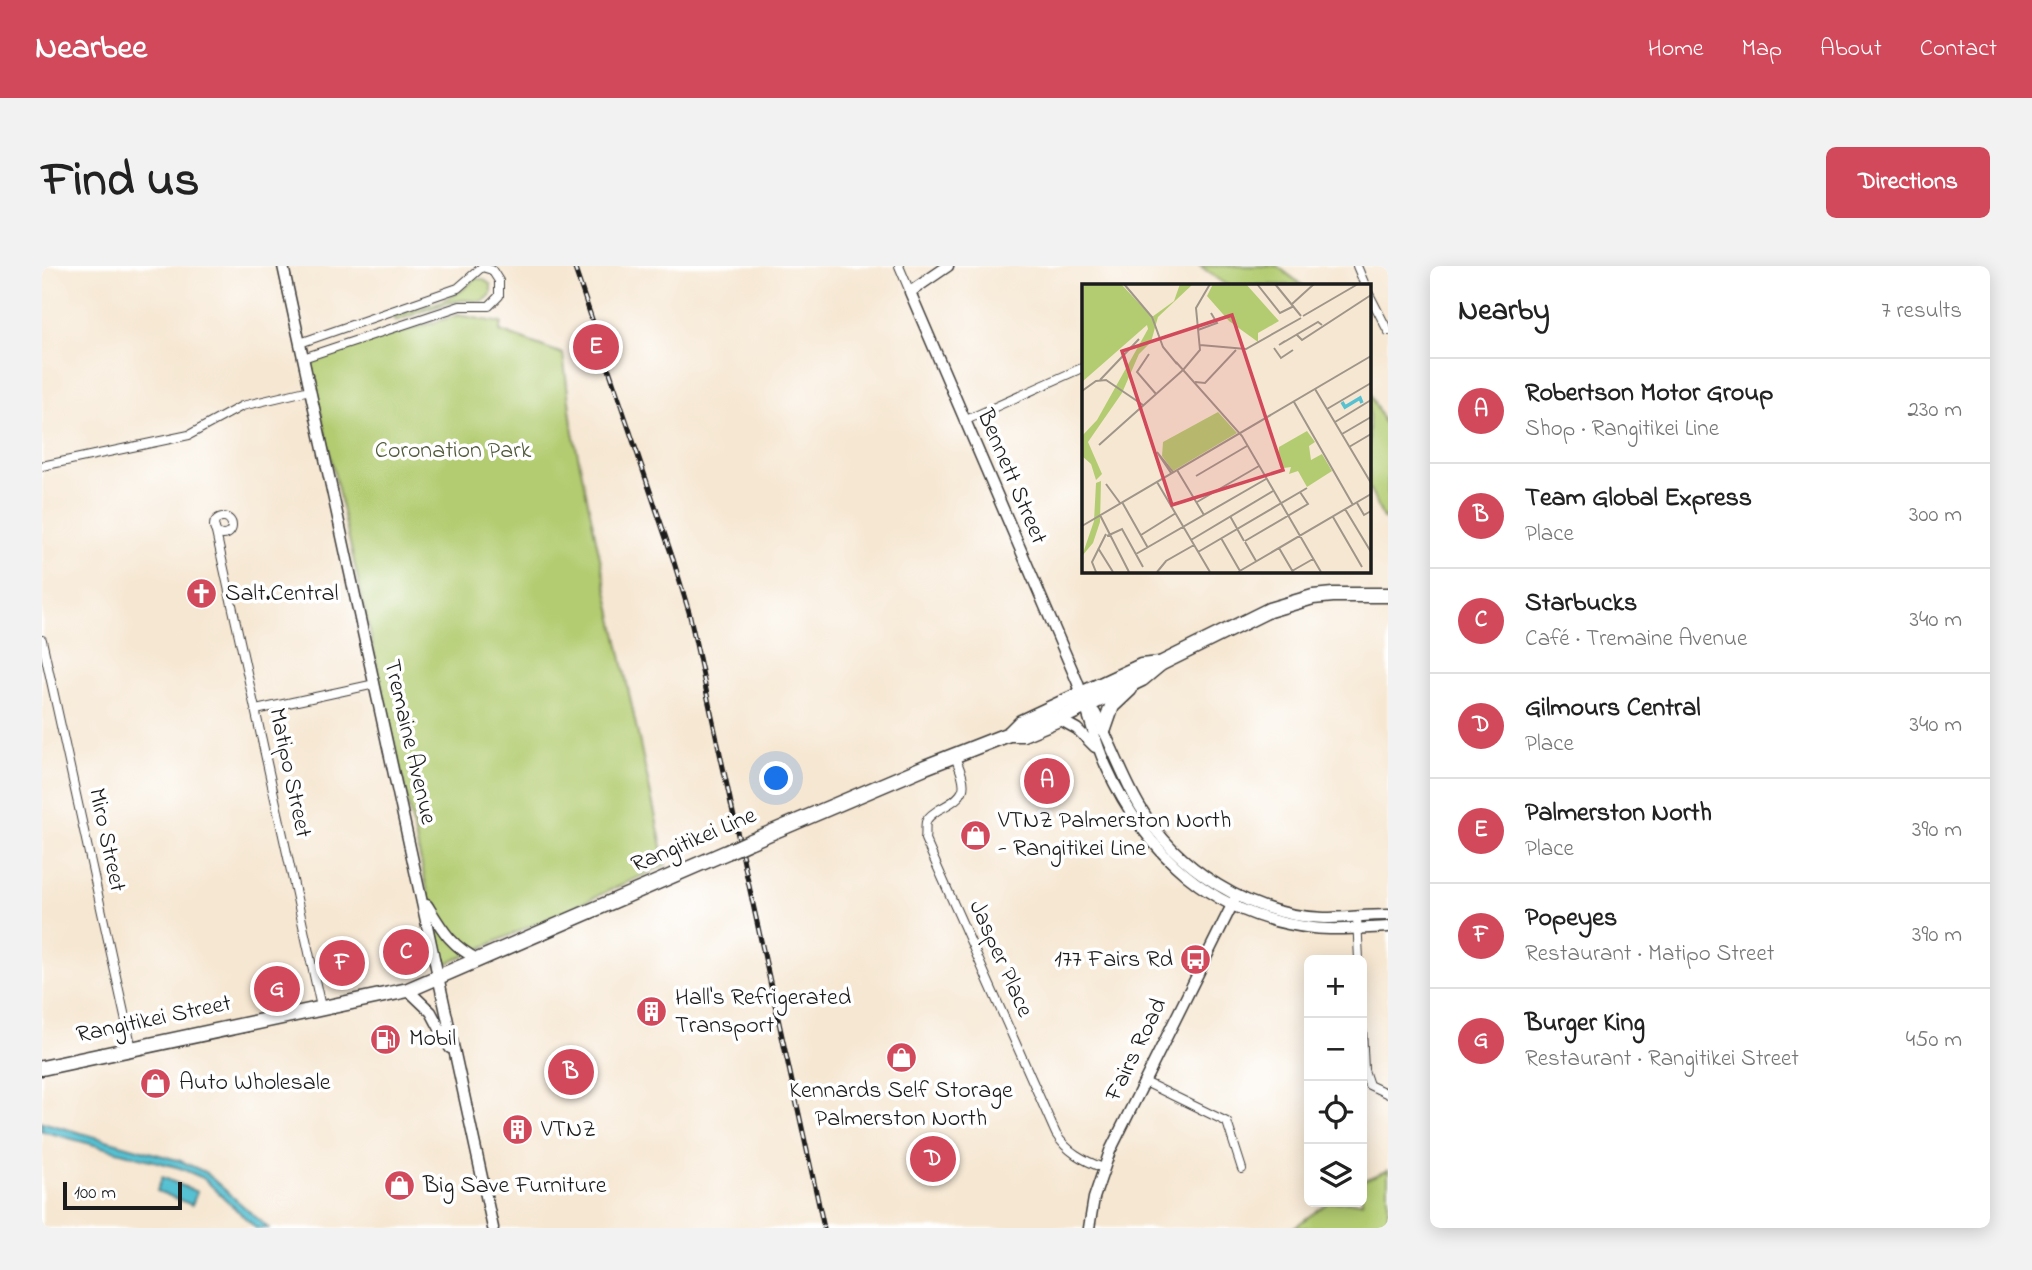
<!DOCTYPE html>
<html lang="en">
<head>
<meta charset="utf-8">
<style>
  body { margin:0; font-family:"Indie Flower",sans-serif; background:#f2f2f2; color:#222 }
  .controls { position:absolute; right:21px; bottom:21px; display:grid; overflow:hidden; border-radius:10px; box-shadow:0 4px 18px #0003 }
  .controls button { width:63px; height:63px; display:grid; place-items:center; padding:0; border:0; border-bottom:2px solid #e0e0e0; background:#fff; color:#222; font:35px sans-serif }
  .scale { position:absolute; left:21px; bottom:18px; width:119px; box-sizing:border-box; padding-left:7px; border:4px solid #1c1c1c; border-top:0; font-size:19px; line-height:24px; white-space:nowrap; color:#1c1c1c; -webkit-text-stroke:5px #fff; paint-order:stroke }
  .you { position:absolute; left:735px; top:513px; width:24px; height:24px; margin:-18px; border:5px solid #fff; border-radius:50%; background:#1a73e8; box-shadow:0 0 0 10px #1a73e833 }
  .badge { display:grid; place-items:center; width:46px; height:46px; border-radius:50%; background:#d1495b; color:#fff; font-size:23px; font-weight:700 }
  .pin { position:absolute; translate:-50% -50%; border:4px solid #fff; box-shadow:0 2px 7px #0006 }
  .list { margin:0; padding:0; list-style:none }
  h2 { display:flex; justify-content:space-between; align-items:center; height:91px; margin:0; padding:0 28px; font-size:30px }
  h2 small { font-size:23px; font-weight:400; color:#767676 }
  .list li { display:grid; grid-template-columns:46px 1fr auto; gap:21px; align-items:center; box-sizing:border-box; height:105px; padding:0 28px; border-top:2px solid #e0e0e0 }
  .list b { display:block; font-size:26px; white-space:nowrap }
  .list p { margin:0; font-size:23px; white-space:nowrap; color:#767676 }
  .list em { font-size:23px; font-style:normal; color:#767676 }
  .icon { flex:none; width:38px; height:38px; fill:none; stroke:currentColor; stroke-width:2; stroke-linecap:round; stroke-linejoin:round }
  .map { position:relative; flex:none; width:1346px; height:962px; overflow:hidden; border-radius:10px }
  header { display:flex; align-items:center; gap:42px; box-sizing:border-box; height:98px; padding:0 35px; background:#d1495b; color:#fff }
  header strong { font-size:33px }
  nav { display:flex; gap:38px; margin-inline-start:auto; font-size:24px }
  .intro { display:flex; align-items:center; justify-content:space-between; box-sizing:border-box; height:168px; padding:0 42px }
  h1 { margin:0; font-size:49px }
  .button { padding:18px 32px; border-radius:10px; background:#d1495b; color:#fff; font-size:24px; font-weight:700 }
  main { display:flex; gap:42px; padding:0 42px }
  aside { flex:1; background:#fff; border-radius:10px; box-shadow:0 4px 18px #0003 }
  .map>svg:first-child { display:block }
</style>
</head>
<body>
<header>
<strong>Nearbee</strong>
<nav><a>Home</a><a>Map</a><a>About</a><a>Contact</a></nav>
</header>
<div class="intro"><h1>Find us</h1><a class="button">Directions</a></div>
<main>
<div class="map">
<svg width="1346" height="962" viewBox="0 0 1346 962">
  <rect width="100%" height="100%" fill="#fff"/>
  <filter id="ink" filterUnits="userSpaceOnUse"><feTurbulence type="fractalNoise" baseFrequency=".0143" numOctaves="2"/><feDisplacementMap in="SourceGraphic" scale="14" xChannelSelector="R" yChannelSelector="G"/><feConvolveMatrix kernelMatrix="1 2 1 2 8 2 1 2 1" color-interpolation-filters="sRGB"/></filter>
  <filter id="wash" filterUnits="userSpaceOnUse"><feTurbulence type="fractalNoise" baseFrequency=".00686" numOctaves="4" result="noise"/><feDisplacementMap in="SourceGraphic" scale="28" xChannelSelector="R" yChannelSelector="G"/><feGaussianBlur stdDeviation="1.57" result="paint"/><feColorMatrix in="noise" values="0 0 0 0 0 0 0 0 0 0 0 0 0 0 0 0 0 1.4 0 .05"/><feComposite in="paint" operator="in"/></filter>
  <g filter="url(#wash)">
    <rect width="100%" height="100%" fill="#f6e7d2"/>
    <!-- green -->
    <g fill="#b3cc71" stroke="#687446" stroke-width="2">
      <polygon points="1158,0 1235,0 1260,19 1184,19"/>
      <path d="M432 13H441L449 19V28C441 39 436 34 424 34 403 35 374 49 353 55L352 50C379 41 413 36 432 13Z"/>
      <polygon points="416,49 460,57 458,65 521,88 531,166 624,599 402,699 267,94"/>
      <polygon points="1327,126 1346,165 1346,255 1341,252 1327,222"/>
      <polygon points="1346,904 1346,962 1251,962 1287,936 1320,936 1320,915"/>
    </g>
    <!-- water -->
    <g fill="#57c1d2" stroke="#3a6e77" stroke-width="2">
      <polygon points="0,856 139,895 163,906 226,962 214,962 161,912 138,902 0,865"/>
      <polygon points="120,911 155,926 150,939 115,925"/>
    </g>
  </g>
  <g filter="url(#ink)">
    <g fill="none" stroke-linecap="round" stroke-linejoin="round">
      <defs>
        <g id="street">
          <polyline points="857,0 868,26"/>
          <polyline points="1315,0 1323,19"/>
          <polyline points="1327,28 1346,65"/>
          <polyline points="258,77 416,22 440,1 450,4 457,15 457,30 447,40 418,40 261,92"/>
          <polyline points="922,155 1042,101"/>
          <polyline points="0,200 147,169 200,140 268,124"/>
          <circle cx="181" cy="260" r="9"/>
          <polyline points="173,262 279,741"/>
          <polyline points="0,374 90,783"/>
          <polyline points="214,444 333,418"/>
          <path d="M913 491C926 522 927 528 896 544 892 547 886 550 884 556 883 560 884 568 883 573L1014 868C1025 886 1041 894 1061 902"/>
          <polyline points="1315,651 1317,694"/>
          <polyline points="1320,762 1322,804 1327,819 1346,828"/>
          <polyline points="1103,816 1185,856 1200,903"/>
        </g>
        <g id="secondary">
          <polyline points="241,0 451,962"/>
          <path d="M906 0 868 26 1035 415C1046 443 1051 472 1064 500 1104 589 1172 651 1271 662 1296 665 1321 662 1346 661"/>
          <path d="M1045 439 1053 447C1069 477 1080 510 1097 539 1134 603 1208 650 1282 652 1303 652 1325 649 1346 649"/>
          <polyline points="1017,453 1035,463 1053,481"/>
          <path d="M385 639C401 665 409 680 437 694"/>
          <polyline points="366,724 389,746 408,782"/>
          <polyline points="1047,962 1052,932 1068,885 1193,633"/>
        </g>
        <g id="highway">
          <polyline points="1062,463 1070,440 1088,423"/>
          <polyline points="967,468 979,456 1099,400 1118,398"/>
          <polyline points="707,576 883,501 967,468 981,468 1017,453 1100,413 1118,398 1227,344 1271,331 1291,329 1346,329"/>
          <polyline points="0,802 366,724 685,586"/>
        </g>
      </defs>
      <!-- street casing -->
      <use href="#street" stroke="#3d3a37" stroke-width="10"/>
      <!-- secondary casing -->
      <use href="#secondary" stroke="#3d3a37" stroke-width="13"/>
      <!-- highway casing -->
      <use href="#highway" stroke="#3d3a37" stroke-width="17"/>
      <!-- street -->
      <use href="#street" stroke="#fff" stroke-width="8"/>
      <!-- secondary -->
      <use href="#secondary" stroke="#fff" stroke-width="10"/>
      <!-- highway -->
      <use href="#highway" stroke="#fff" stroke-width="14"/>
      <defs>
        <polyline id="rail" points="532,0 631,293 647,346 782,962"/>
      </defs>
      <!-- rail casing -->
      <use href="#rail" stroke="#1c1c1c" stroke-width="5"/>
      <!-- rail -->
      <use href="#rail" stroke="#fff" stroke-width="2.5" stroke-dasharray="8" stroke-linecap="butt"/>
      <defs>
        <polyline id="highway-bridge" points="685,586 707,576"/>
      </defs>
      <!-- highway-bridge casing -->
      <use href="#highway-bridge" stroke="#3d3a37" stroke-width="17" stroke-linecap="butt"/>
      <!-- highway-bridge -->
      <use href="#highway-bridge" stroke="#fff" stroke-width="14"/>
    </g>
  </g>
  <!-- icons -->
  <defs>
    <symbol id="church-disc" viewBox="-11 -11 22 22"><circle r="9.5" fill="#d1495b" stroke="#fff"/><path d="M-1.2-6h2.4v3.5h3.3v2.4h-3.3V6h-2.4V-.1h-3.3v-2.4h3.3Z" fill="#fff"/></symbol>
    <symbol id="shop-disc" viewBox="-11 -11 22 22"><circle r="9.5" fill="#d1495b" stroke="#fff"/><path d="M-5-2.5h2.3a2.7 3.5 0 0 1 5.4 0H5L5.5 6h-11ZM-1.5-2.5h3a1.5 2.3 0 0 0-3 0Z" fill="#fff"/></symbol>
    <symbol id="bus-disc" viewBox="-11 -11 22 22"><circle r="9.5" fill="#d1495b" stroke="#fff"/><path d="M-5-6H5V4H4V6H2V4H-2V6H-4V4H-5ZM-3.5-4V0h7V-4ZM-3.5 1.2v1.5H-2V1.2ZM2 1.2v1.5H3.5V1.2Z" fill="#fff"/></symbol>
    <symbol id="building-disc" viewBox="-11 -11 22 22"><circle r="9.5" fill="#d1495b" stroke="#fff"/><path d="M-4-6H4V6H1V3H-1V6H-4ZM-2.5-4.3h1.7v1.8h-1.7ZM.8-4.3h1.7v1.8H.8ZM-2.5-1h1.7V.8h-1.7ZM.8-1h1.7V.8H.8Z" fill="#fff"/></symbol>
    <symbol id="fuel-disc" viewBox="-11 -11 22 22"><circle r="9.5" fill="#d1495b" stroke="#fff"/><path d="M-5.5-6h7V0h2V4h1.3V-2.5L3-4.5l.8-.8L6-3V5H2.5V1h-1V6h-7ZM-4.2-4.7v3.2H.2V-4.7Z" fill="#fff"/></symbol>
  </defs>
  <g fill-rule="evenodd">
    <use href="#church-disc" x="142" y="310" width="35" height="35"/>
    <use href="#shop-disc" x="916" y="552" width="35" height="35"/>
    <use href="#bus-disc" x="1136" y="676" width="35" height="35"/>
    <use href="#building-disc" x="592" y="728" width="35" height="35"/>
    <use href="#fuel-disc" x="326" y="756" width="35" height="35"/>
    <use href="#shop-disc" x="842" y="774" width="35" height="35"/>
    <use href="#shop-disc" x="96" y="800" width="35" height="35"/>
    <use href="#building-disc" x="458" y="846" width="35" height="35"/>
    <use href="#shop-disc" x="340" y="902" width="35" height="35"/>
  </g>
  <g text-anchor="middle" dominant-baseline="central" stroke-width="7" stroke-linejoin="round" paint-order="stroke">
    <!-- park labels -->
    <g font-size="24" fill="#515a3a" stroke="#fff">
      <text x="411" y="185">Coronation Park</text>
    </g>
    <!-- street labels -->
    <g font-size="24" fill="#1c1c1c" stroke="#fff">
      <text transform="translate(969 211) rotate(67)">Bennett Street</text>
      <text transform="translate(367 476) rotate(77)">Tremaine Avenue</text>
      <text transform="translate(247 507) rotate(78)">Matipo Street</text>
      <text transform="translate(64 574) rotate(78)">Miro Street</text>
      <text transform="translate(652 575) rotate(-23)">Rangitikei Line</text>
      <text transform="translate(958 693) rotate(66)">Jasper Place</text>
      <text transform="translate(112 754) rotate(-12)">Rangitikei Street</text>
      <text transform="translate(1095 784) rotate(-64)">Fairs Road</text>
    </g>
    <!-- poi labels -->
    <g font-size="24" fill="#1c1c1c" stroke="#fff" text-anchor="start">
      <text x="183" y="328">Salt.Central</text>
      <text x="956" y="555">VTNZ Palmerston North<tspan x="956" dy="28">- Rangitikei Line</tspan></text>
      <text x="1131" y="694" text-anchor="end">177 Fairs Rd</text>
      <text x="633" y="732">Hall's Refrigerated<tspan x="633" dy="28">Transport</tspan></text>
      <text x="367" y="773">Mobil</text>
      <text x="137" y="817">Auto Wholesale</text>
      <text x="859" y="825" text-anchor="middle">Kennards Self Storage<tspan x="859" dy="28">Palmerston North</tspan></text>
      <text x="499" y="864">VTNZ</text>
      <text x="381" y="920">Big Save Furniture</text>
    </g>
  </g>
  <!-- overview -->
  <g transform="translate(1040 18)">
    <rect width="289" height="289" fill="#f6e7d2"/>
    <path d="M2 0H39L70 33 92 17 98 0H111L76 33 69 58 57 70 40 109 6 158 20 190 14 196 9 180 0 172V152L15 136 66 45 65 41 0 98ZM131 0H164L197 37 176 49V58L147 37 125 12ZM136 128 155 149 91 187 80 172 81 158ZM225 147 233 158 227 162 229 176 240 170 250 187 225 203 216 187 207 190 209 183 202 184 196 173 197 163ZM19 197 18 238 11 259 0 272 12 237 14 199Z" fill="#b3cc71"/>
    <path fill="none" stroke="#57c1d2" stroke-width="3.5" d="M260 118 263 123 278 114 280 119"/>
    <path fill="none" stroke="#9f9689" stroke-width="2" d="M42 0 70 33 81 63 95 80M175 0 198 29 212 22M193 0 219 32M210 20 232 0M221 32 276 0M116 46 135 39 129 29M214 50 220 56 289 11M203 57 197 61 236 38 240 41M118 61 164 65 219 34M192 64 199 74 211 66M67 70 55 88 74 110M94 78 160 152 239 288M101 86 118 66 114 24 128 0M18 96 57 55M113 98 123 99 154 66M233 105 289 199M0 107 14 97 24 96 61 121M212 118 271 221M245 125 289 99M253 138 289 116M260 150 289 133M17 161 101 86M267 163 289 150M95 186 122 231M89 189 75 168 91 188M114 192 165 162M75 198 128 288M24 200 38 219M40 218 66 264M115 218 177 182M275 219 282 231 289 227M263 225 289 268M18 231 47 288M148 232 162 257M251 233 280 283M0 242 289 72M59 251 94 229M25 252 40 245 61 283M139 254 158 287M109 256 191 207M163 257 226 220 218 208M163 258 174 277M16 264 31 288M197 264 211 288M116 268 225 204M54 270 184 195M210 287 231 275M14 288 10 278 24 250M75 288 84 277 112 261M156 288 289 210"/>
    <path fill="#d1495b" fill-opacity="0.15" stroke="#d1495b" stroke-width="3.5" d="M150 31 201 186 90 221 40 67Z"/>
    <rect width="289" height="289" fill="none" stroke="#1c1c1c" stroke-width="3.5"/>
  </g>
</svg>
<div class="controls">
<button>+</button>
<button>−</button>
<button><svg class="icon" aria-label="locate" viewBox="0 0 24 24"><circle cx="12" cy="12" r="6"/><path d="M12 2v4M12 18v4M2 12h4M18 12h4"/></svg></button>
<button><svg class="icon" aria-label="layers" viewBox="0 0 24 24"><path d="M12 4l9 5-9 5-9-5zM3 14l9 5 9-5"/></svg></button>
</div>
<div class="scale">100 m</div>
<div class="you"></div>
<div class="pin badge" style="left:1005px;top:515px">A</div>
<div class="pin badge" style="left:529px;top:806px">B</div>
<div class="pin badge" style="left:364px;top:686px">C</div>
<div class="pin badge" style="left:891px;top:893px">D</div>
<div class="pin badge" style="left:554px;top:81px">E</div>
<div class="pin badge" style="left:300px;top:697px">F</div>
<div class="pin badge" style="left:235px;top:723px">G</div>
</div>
<aside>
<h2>Nearby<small>7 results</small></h2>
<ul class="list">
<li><span class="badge">A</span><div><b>Robertson Motor Group</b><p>Shop · Rangitikei Line</p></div><em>230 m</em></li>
<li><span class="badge">B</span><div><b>Team Global Express</b><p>Place</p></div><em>300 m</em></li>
<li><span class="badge">C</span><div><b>Starbucks</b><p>Café · Tremaine Avenue</p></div><em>340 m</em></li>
<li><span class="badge">D</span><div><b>Gilmours Central</b><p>Place</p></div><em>340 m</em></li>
<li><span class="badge">E</span><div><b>Palmerston North</b><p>Place</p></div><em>390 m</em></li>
<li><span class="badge">F</span><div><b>Popeyes</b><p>Restaurant · Matipo Street</p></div><em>390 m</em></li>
<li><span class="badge">G</span><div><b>Burger King</b><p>Restaurant · Rangitikei Street</p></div><em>450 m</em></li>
</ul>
</aside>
</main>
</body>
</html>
